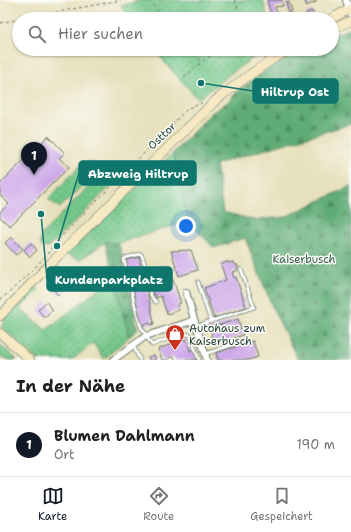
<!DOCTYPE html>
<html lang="de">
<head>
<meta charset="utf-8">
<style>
  body { margin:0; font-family:"Shantell Sans",sans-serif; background:#f2f2f2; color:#202124 }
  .you { position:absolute; left:186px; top:226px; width:14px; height:14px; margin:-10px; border:3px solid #fff; border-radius:50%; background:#1a73e8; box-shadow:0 0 0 6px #1a73e833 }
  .badge { display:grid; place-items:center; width:26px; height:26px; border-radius:50%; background:#111827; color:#fff; font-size:13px; font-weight:700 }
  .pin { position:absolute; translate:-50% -33px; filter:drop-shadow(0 1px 2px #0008) }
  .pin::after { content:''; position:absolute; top:21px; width:14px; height:12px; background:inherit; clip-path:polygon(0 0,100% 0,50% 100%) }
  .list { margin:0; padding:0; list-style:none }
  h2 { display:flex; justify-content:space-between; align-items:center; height:52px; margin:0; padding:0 16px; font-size:17px }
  h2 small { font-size:13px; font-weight:400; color:#757577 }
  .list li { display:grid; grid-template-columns:26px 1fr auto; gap:12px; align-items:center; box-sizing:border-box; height:64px; padding:0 16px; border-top:1px solid #e0e0e0 }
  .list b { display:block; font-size:15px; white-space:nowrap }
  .list p { margin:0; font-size:13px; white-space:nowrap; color:#757577 }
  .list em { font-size:13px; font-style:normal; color:#757577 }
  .icon { flex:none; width:22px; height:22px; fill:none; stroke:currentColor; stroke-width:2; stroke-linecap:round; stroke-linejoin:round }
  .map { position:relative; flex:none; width:351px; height:360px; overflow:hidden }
  .search { position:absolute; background:#fff; box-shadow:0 1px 3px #0004; left:12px; right:12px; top:12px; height:44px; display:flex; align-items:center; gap:10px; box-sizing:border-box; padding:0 14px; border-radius:22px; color:#757577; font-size:15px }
  .sheet { height:116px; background:#fff }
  nav { display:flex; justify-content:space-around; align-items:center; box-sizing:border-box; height:56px; border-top:1px solid #e0e0e0; background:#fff; font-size:11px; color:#757577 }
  nav a { display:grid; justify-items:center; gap:2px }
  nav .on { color:#111827 }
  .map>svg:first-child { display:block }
</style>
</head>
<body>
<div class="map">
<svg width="351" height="360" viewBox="0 0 351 360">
  <defs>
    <pattern id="green-dots" width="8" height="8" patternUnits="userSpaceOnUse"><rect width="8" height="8" fill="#74c78a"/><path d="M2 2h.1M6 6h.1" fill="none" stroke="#5fa372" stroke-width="1.8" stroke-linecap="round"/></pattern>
    <pattern id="forest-firs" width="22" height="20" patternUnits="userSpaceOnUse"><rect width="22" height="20" fill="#5fac76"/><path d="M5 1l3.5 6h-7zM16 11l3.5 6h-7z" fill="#4e8d62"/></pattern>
  </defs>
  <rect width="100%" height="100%" fill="#fdfcf7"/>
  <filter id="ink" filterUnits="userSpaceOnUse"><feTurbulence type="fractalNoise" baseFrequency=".025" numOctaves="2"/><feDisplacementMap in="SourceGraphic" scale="8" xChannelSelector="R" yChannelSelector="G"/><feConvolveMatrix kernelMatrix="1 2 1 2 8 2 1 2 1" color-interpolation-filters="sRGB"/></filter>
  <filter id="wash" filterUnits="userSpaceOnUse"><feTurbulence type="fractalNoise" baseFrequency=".012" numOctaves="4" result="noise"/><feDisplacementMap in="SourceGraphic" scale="16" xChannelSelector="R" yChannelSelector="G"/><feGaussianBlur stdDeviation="0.9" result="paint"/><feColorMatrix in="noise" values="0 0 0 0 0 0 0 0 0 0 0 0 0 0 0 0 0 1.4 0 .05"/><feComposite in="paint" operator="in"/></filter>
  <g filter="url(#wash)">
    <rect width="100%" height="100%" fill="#e7e0bc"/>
    <!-- green -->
    <g fill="url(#green-dots)" stroke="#4a825f">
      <polygon points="142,0 263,0 268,19 131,19 121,6"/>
      <polygon points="154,49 267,49 238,68 198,99 166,64"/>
      <polygon points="173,153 188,221 119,243 105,242 80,260 66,254"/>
      <polygon points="91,162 99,169 60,208 48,199 83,163"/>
      <path d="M103 172H105L116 181 49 247C37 250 40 241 42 234Z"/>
      <polygon points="114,277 129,337 104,359 93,343 72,360 38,360 1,327 5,318 5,315 12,310 12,309 34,284 39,290 20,309 46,330"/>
      <polygon points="0,344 17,360 10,360 0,356"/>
    </g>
    <!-- forest -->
    <g fill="url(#forest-firs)" stroke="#3f7455">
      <polygon points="351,28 351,124 216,164 223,212 254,220 285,217 351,186 351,360 298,360 274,311 245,238 214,248 188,221 173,153 210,114 226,103 238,91 272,66 302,49 332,49 332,35"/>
      <polygon points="105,242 119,243 138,329 129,337"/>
    </g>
    <g id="blocks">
      <!-- building -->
      <g fill="#cba4e9">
        <polygon points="271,0 282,0 283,6 275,7 278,15 272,17 267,1"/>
        <polygon points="305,0 316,0 316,2 306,6 307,4 305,3"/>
        <polygon points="289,2 292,12 289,13 286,3"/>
        <polygon points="312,11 314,16 308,18 306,13"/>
        <polygon points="48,136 65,153 59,158 69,167 10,226 0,217 0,212 9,204 0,195 0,184"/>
        <polygon points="11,237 23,249 16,255 5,243"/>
        <polygon points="31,243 37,250 30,257 24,250"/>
        <polygon points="191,250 198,270 179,276 171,251"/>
        <polygon points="139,257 154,322 153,322 154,324 151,325 150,323 142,325 126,260"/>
        <polygon points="226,262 229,262 229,263 234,262 235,265 238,265 237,271 232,272 234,278 236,277 246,307 214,318 204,288 226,280 221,265"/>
        <polygon points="168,265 181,303 177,304 179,310 167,314 161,296 156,298 155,294 153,295 152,292 154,291 152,284 156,283 152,270"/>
        <polygon points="65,274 74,283 66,291 64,289 58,295 53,289 63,278 62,277"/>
        <polygon points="46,302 53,310 45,318 38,310"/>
        <polygon points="238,319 243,335 215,345 213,338 211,337 212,335 210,328"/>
        <polygon points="186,339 190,351 194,350 197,360 175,360 174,357 169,358 169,360 162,360 158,349"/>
        <polygon points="253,341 258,357 248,360 218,360 216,353"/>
        <polygon points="154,355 156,360 149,360 148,357"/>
      </g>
    </g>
  </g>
  <g filter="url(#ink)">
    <use href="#blocks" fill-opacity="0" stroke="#657664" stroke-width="1"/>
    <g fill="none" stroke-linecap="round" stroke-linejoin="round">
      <defs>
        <g id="lane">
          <polyline points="198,282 211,322"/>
          <polyline points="196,326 254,307 241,269"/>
          <polyline points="146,336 152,345 183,333 190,335 199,360"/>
          <path d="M147 336 141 327 138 318 124 260 125 258 141 254C149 267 144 293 156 302"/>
          <polyline points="133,345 140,360"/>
          <polyline points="205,354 241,342"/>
        </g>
        <g id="street">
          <polyline points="346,0 351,15"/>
          <polyline points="186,292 194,319 207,360"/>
          <polyline points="113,360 146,336 189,322 194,319"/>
        </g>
        <g id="secondary">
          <polyline points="331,19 342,13 351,9"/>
          <polyline points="332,29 351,21"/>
          <path d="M0 316 52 262 215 101C239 82 263 64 290 49"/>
          <polyline points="0,333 30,360"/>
        </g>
      </defs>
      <!-- lane casing -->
      <use href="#lane" stroke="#657664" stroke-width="4.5"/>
      <!-- street casing -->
      <use href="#street" stroke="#657664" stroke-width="8"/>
      <!-- secondary casing -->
      <use href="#secondary" stroke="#657664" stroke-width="10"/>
      <!-- path -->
      <g stroke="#657664" stroke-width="1" stroke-dasharray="3 3" stroke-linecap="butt">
        <polyline points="149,0 165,19"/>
        <polyline points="235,0 241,19"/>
        <polyline points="20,19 121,0"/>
        <polyline points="0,23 18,19"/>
        <polyline points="191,49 202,62 219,49"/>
        <polyline points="184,77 202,62"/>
        <polyline points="0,300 11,291 46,256 55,243 88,209 118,180 188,108 202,103"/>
      </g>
      <!-- lane -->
      <use href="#lane" stroke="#fff" stroke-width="3"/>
      <!-- street -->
      <use href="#street" stroke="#fff" stroke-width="6"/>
      <!-- secondary -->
      <use href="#secondary" stroke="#f6e9c3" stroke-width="9"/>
    </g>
  </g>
  <!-- icons -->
  <defs>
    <symbol id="shop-pin" viewBox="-11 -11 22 30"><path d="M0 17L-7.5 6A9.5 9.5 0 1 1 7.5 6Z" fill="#c8321e" stroke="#fdfcf7"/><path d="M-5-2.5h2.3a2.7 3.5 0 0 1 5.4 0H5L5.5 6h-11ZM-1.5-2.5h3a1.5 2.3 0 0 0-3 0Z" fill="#fff"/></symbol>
  </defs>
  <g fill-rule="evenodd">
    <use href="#shop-pin" x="164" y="323" width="22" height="30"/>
  </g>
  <g text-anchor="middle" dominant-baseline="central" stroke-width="3" stroke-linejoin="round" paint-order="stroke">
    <!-- street labels -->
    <g font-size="11" fill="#1f3d34" stroke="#fdfcf7">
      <text transform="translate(162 136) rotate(-44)">Osttor</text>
    </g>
    <!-- park labels -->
    <g font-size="11" fill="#34604a" stroke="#fdfcf7">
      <text x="304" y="259">Kaiserbusch</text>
    </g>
    <!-- poi labels -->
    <g font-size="11" fill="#1f3d34" stroke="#fdfcf7" text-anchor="start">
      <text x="189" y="328">Autohaus zum<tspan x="189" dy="13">Kaiserbusch</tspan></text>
    </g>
  </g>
  <!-- callouts -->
  <path fill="none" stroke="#0f766e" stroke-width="1.5" d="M201 83L253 91M57 246L79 173M41 214L47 279"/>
  <g fill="#0f766e" stroke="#fdfcf7" stroke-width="1.5">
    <circle cx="201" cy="83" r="4"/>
    <circle cx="57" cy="246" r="4"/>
    <circle cx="41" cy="214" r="4"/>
  </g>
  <g fill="#0f766e" stroke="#0f766e" stroke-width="1.5">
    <rect x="253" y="79" width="85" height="24" rx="4"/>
    <rect x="79" y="161" width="117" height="24" rx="4"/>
    <rect x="47" y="267" width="125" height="24" rx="4"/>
  </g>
  <g font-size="12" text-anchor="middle" font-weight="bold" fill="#fff">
    <text x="295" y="96">Hiltrup Ost</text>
    <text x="138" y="178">Abzweig Hiltrup</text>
    <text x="109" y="284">Kundenparkplatz</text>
  </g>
</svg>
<div class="you"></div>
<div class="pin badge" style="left:34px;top:175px">1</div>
<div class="search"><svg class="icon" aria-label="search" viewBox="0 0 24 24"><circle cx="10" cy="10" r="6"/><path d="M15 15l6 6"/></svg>Hier suchen</div>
</div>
<section class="sheet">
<h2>In der Nähe<small></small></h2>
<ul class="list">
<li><span class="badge">1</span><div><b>Blumen Dahlmann</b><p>Ort</p></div><em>190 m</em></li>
</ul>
</section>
<nav>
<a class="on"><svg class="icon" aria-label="map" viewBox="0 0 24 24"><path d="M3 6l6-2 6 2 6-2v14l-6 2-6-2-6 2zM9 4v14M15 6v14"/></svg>Karte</a>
<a><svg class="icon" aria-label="directions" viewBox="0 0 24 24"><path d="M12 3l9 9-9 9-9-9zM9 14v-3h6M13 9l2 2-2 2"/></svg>Route</a>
<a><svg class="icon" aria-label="saved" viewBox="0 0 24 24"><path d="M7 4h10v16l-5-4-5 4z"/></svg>Gespeichert</a>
</nav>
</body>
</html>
